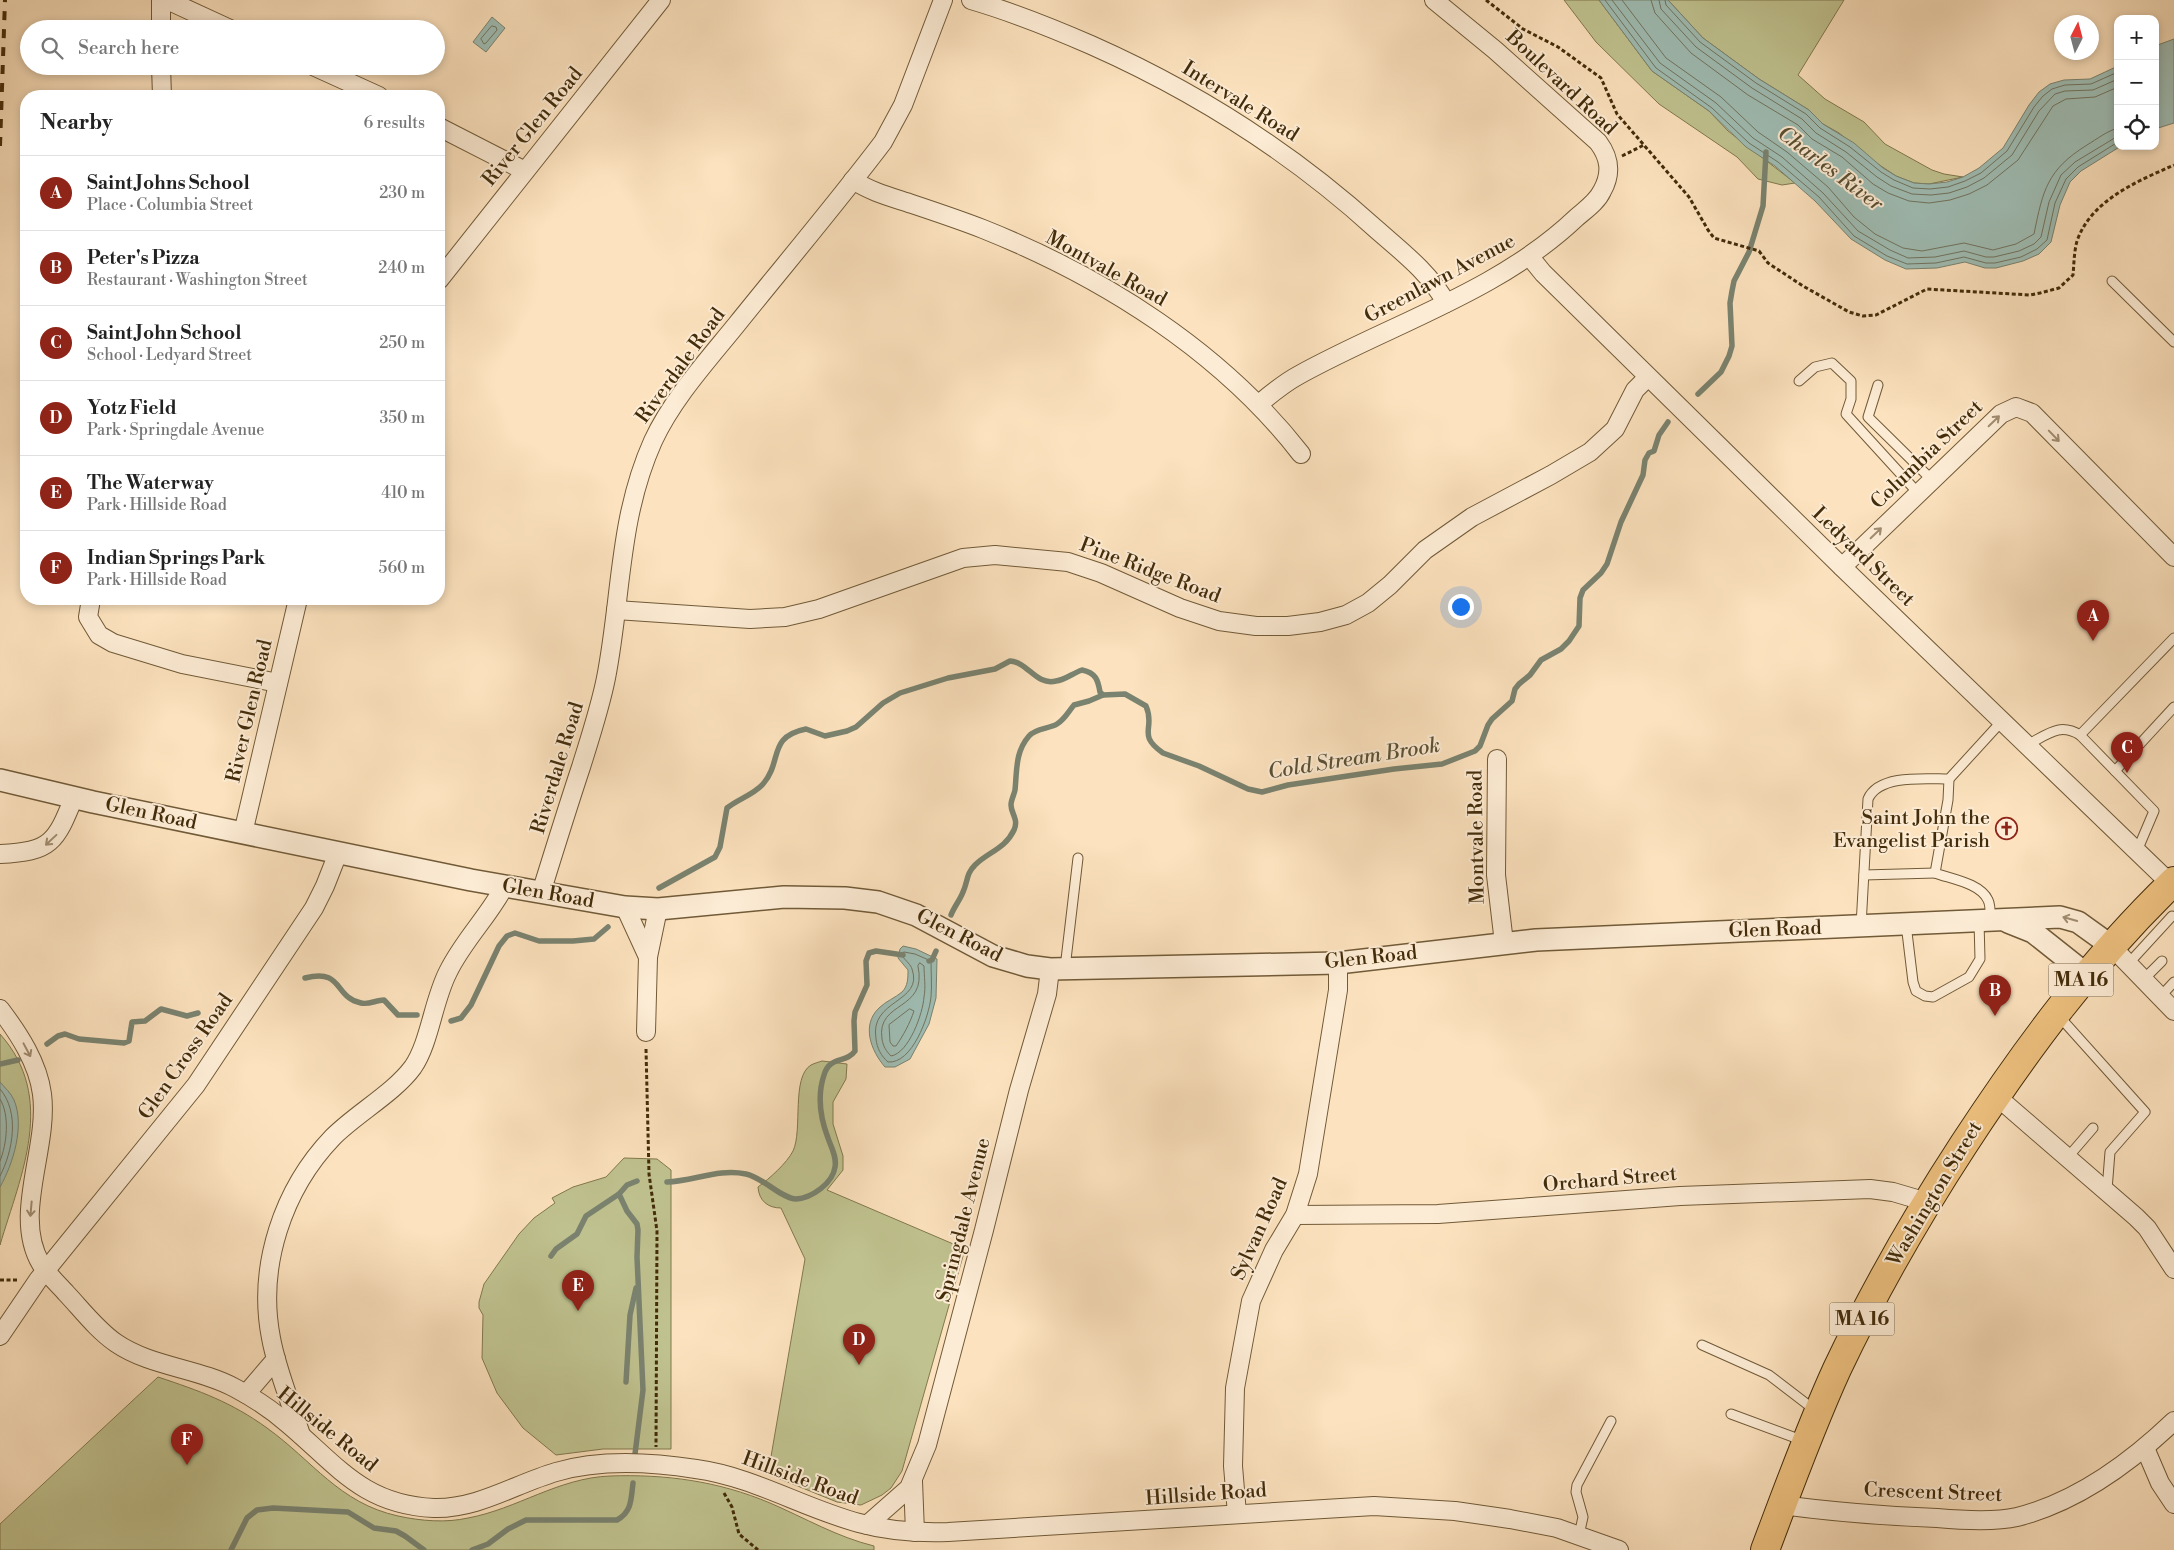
<!DOCTYPE html>
<html lang="en">
<head>
<meta charset="utf-8">
<style>
  body { margin:0; font-family:"Libre Bodoni",serif; background:#f2f2f2; color:#222 }
  .controls { position:absolute; right:15px; top:15px; display:grid; overflow:hidden; border-radius:10px; box-shadow:0 2px 8px #0003 }
  .controls button { width:45px; height:45px; display:grid; place-items:center; padding:0; border:0; border-bottom:1px solid #e0e0e0; background:#fff; color:#222; font:25px sans-serif }
  .compass { position:absolute; left:2054px; top:15px; width:45px; height:45px; border-radius:50%; background:#fff; box-shadow:0 2px 8px #0003; rotate:6deg }
  .you { position:absolute; left:1460px; top:606px; width:18px; height:18px; margin:-12px; border:4px solid #fff; border-radius:50%; background:#1a73e8; box-shadow:0 0 0 8px #1a73e833 }
  .badge { display:grid; place-items:center; width:32px; height:32px; border-radius:50%; background:#8f2418; color:#fff; font-size:16px; font-weight:700 }
  .pin { position:absolute; translate:-50% -41px; filter:drop-shadow(0 1px 2px #0008) }
  .pin::after { content:''; position:absolute; top:26px; width:18px; height:15px; background:inherit; clip-path:polygon(0 0,100% 0,50% 100%) }
  .list { margin:0; padding:0; list-style:none }
  h2 { display:flex; justify-content:space-between; align-items:center; height:65px; margin:0; padding:0 20px; font-size:21px }
  h2 small { font-size:16px; font-weight:400; color:#767676 }
  .list li { display:grid; grid-template-columns:32px 1fr auto; gap:15px; align-items:center; box-sizing:border-box; height:75px; padding:0 20px; border-top:1px solid #e0e0e0 }
  .list b { display:block; font-size:19px; white-space:nowrap }
  .list p { margin:0; font-size:16px; white-space:nowrap; color:#767676 }
  .list em { font-size:16px; font-style:normal; color:#767676 }
  .icon { flex:none; width:28px; height:28px; fill:none; stroke:currentColor; stroke-width:2; stroke-linecap:round; stroke-linejoin:round }
  .map { position:relative; flex:none; width:2174px; height:1550px; overflow:hidden }
  .search { position:absolute; background:#fff; box-shadow:0 2px 8px #0003; left:20px; top:20px; width:425px; height:55px; display:flex; align-items:center; gap:12px; box-sizing:border-box; padding:0 18px; border-radius:28px; color:#767676; font-size:19px }
  .panel { position:absolute; background:#fff; box-shadow:0 2px 8px #0003; left:20px; top:90px; width:425px; height:515px; border-radius:20px }
  .map>svg:first-child { display:block }
</style>
</head>
<body>
<div class="map">
<svg width="2174" height="1550" viewBox="0 0 2174 1550">
  <rect width="100%" height="100%" fill="#fce2be"/>
  <filter id="stains"><feTurbulence type="fractalNoise" baseFrequency=".004" numOctaves="4"/><feColorMatrix values="0 0 0 0 .2 0 0 0 0 .09 0 0 0 0 .02 0 0 0 .5 -.17"/></filter>
  <radialGradient id="worn" r=".72"><stop offset=".6" stop-color="#630" stop-opacity="0"/><stop offset="1" stop-color="#630" stop-opacity=".3"/></radialGradient>
  <!-- green -->
  <g fill="#c0c390" stroke="#82784d">
    <polygon points="1564,0 1599,0 1652,71 1709,111 1728,131 1795,183 1782,185 1758,179 1737,157 1659,104 1596,42"/>
    <polygon points="1668,0 1844,0 1798,75 1825,99 1864,122 1885,144 1932,170 1944,174 1963,177 1929,184 1914,183 1896,176 1872,160 1839,133 1823,124 1809,110 1759,79 1703,38"/>
    <path d="M0 1034C57 1098 21 1174 0 1245Z"/>
    <path d="M822 1061 847 1064 846 1079 833 1102V1124L843 1156V1170L827 1190 965 1249 902 1471 891 1488 882 1495 861 1505 837 1502 768 1474 805 1259 781 1208C768 1208 759 1201 758 1187 769 1179 787 1163 793 1151 803 1130 791 1077 811 1065 815 1063 819 1062 822 1061Z"/>
    <polygon points="624,1158 657,1159 671,1170 671,1449 603,1449 556,1455 523,1428 497,1393 482,1358 483,1315 479,1308 479,1302 484,1284 519,1234 534,1218 555,1203 552,1198 573,1187 606,1177"/>
    <path d="M158 1377C200 1391 231 1402 267 1428 313 1461 339 1503 398 1516 421 1521 446 1523 468 1518 517 1509 558 1478 610 1476 665 1474 718 1481 770 1503 805 1518 837 1537 874 1546V1550H0V1524Z"/>
  </g>
  <!-- water -->
  <g fill="#9fbdb4" stroke="#7a8370">
    <polygon points="1599,0 1668,0 1703,38 1759,79 1809,110 1823,124 1854,143 1883,168 1896,176 1914,183 1929,184 1947,182 1963,177 1979,168 2003,148 2029,105 2039,92 2050,84 2064,80 2090,79 2118,66 2118,146 2121,146 2081,171 2070,182 2060,205 2051,242 2039,254 2023,261 1996,268 1985,268 1965,262 1937,268 1906,269 1885,260 1851,239 1815,201 1775,166 1746,147 1709,111 1652,71"/>
    <polygon points="492,17 505,28 486,52 473,42"/>
    <polygon points="2174,39 2174,123 2155,129 2155,46"/>
    <path d="M903 946 916 949 937 959 936 998 929 1024 910 1059 895 1067H885C871 1051 861 1025 879 1008 886 1001 895 998 902 992 908 986 908 978 908 970L898 958 900 949Z"/>
    <path d="M0 1082C5 1088 11 1093 14 1100 25 1126 13 1164 0 1187Z"/>
  </g>
  <g fill="none" stroke-linecap="round" stroke-linejoin="round">
    <!-- shore -->
    <g stroke="#71745f" stroke-width="1">
      <polyline points="1605,0 1656,68 1712,108 1749,143 1778,162 1819,197 1854,236 1887,256 1907,264 1936,263 1964,257 1986,263 1995,263 2021,257 2037,249 2047,240 2055,203 2066,179 2078,167 2118,142"/>
      <polyline points="1612,0 1660,63 1716,103 1753,138 1782,157 1823,193 1858,231 1890,250 1908,258 1935,257 1964,251 1986,257 1994,257 2019,251 2034,244 2041,237 2049,202 2061,175 2075,162 2118,136"/>
      <path d="M1622 0 1666 58 1721 97 1758 132 1787 152 1828 187 1854 217 1875 234 1903 248 1922 251 1964 243 1993 250 2016 244 2034 234C2043 190 2047 170 2087 145 2097 139 2107 131 2118 128"/>
      <polyline points="1651,0 1655,13 1691,53 1748,95 1798,125 1812,139 1842,157 1873,184 1888,193 1909,201 1929,203 1950,200 1969,194 1987,185 2018,160 2053,106 2066,99 2095,97 2118,87"/>
      <polyline points="1659,0 1661,9 1696,47 1752,88 1802,119 1816,133 1846,152 1877,177 1891,186 1912,194 1931,195 1949,193 1967,187 1984,178 2012,155 2039,111 2055,94 2065,91 2093,90 2118,79"/>
      <polyline points="1665,0 1666,5 1700,42 1756,83 1806,114 1820,128 1850,147 1881,172 1894,180 1913,188 1930,189 1948,187 1965,181 1981,173 2007,151 2034,107 2043,96 2052,89 2065,85 2091,84 2118,72"/>
      <polygon points="492,26 496,27 497,30 486,43 484,44 481,39"/>
      <path d="M904 952 915 954 931 961C931 973 932 985 931 997 929 1017 912 1064 888 1062 881 1056 877 1048 876 1039 869 999 924 1003 912 969 911 965 906 961 903 957Z"/>
      <path d="M920 963 924 966C924 976 926 987 924 997 923 1013 909 1053 891 1056 886 1051 883 1046 882 1039 876 1000 928 1012 918 966Z"/>
      <path d="M910 1009 914 1011C910 1023 903 1036 896 1046H893L890 1042 889 1025Z"/>
      <path d="M0 1089C20 1112 13 1151 0 1176"/>
      <path d="M0 1099C10 1115 7 1144 0 1161"/>
    </g>
    <!-- stream -->
    <g stroke="#7a8370" stroke-width="5.5">
      <polyline points="1698,394 1721,372 1729,356 1732,346 1730,303 1732,291 1734,281 1749,252 1763,206 1766,152"/>
      <path d="M659 888 715 857 720 847 727 808C738 799 753 795 763 784 783 761 767 737 806 729L825 736 847 731 856 727 883 703 900 693 948 678 995 669 1010 661C1028 662 1036 686 1056 681 1065 680 1073 673 1082 670 1096 673 1098 680 1100 692L1103 695 1125 694 1146 706C1156 729 1136 734 1163 753L1199 766 1248 789 1262 792 1288 785 1394 769 1442 764 1475 751 1480 746 1488 725 1492 719 1512 701 1515 689 1519 684 1530 675 1541 660 1561 649 1569 641 1579 626 1580 598 1583 590 1601 573 1607 564 1621 522 1643 475 1645 460 1649 453 1654 451 1659 435 1668 422"/>
      <path d="M951 915C954 907 960 900 963 892 968 881 966 874 975 865 988 852 1005 849 1014 830 1019 819 1011 814 1011 805 1011 800 1014 795 1015 790 1017 771 1015 752 1029 736 1036 728 1049 729 1057 724 1065 719 1068 712 1074 705L1089 701 1103 695"/>
      <polyline points="929,961 932,960 936,951"/>
      <path d="M305 978C344 968 333 997 361 1003 369 1005 376 1000 384 1000L398 1015H417"/>
      <polyline points="451,1021 461,1018 471,1005 499,946 507,936 515,933 539,941 573,941 594,939 608,927"/>
      <polyline points="47,1044 58,1036 65,1034 79,1039 124,1043 129,1041 132,1022 145,1021 161,1009 187,1016 198,1013"/>
      <polyline points="0,1064 18,1060"/>
      <path d="M667 1182C694 1181 719 1168 746 1174 764 1178 782 1199 796 1199 812 1198 833 1183 835 1167 837 1157 831 1147 828 1138 820 1117 817 1096 824 1075 830 1055 846 1064 855 1051L854 1021 855 1012 867 985 866 961 869 953 876 951 903 955"/>
      <polyline points="551,1256 556,1249 577,1234 586,1216 619,1194"/>
      <polyline points="626,1382 630,1315 636,1288"/>
      <polyline points="635,1454 643,1390 637,1257 638,1230 637,1224 627,1211 619,1194 627,1185 637,1181"/>
      <polyline points="231,1550 247,1518 257,1510 273,1508 348,1512 374,1528 396,1531 405,1536 424,1550"/>
      <path d="M472 1550 488 1544 508 1529 526 1520H617C632 1512 631 1499 633 1483"/>
    </g>
    <defs>
      <g id="service">
        <polyline points="2112,281 2174,342"/>
        <polyline points="1799,381 1815,367 1832,363 1851,381 1851,399 1846,414 1918,493"/>
        <polyline points="1878,385 1868,417 1932,480"/>
        <path d="M2027 745C2047 735 2059 722 2080 735"/>
        <polyline points="2115,771 2174,707"/>
        <path d="M1949 779 1948 800 1935 873C1951 879 1980 883 1988 900 1991 906 1990 914 1990 920"/>
        <polyline points="2137,851 2154,811 2080,735 2174,638"/>
        <polyline points="1864,875 1935,873"/>
        <polyline points="1906,924 1913,982 1916,991 1925,996 1933,997 1969,977 1980,959 1979,921"/>
        <path d="M1861 926 1868 799C1879 774 1926 779 1949 779L2002 721"/>
        <polyline points="2129,963 2172,916"/>
        <polyline points="1065,968 1078,858"/>
        <polyline points="2144,979 2162,961"/>
        <polyline points="2161,996 2174,982"/>
        <polyline points="2058,1015 2145,1112 2110,1152 2107,1190"/>
        <polyline points="2068,1157 2093,1128"/>
        <polyline points="1702,1345 1769,1375 1816,1411"/>
        <polyline points="1731,1414 1804,1441"/>
        <polyline points="1579,1535 1583,1517 1576,1492 1577,1485 1611,1421"/>
      </g>
      <g id="minor">
        <polyline points="161,0 161,29"/>
        <polyline points="167,0 230,29"/>
        <path d="M971 0C1012 12 1052 28 1091 45 1197 92 1290 151 1376 229 1401 251 1430 273 1446 303"/>
        <polyline points="161,66 162,96"/>
        <polyline points="313,66 379,96"/>
        <polyline points="439,127 525,171"/>
        <path d="M853 180C871 192 891 197 912 204 936 212 960 220 983 229 1103 277 1221 351 1301 454"/>
        <polyline points="1530,257 1543,273 1842,567 2171,884"/>
        <polyline points="439,280 661,0"/>
        <path d="M1259 404C1272 393 1284 383 1299 375 1391 324 1498 292 1576 218 1585 210 1597 202 1602 191 1612 173 1610 158 1598 142L1495 50 1434 0"/>
        <polyline points="1842,567 2001,414 2016,407 2032,413 2174,557"/>
        <polyline points="91,599 88,617 99,635 113,643 182,664 278,683"/>
        <polyline points="616,610 750,619 785,617 819,609 963,558 995,555 1068,562 1101,573 1180,608 1219,621 1256,626 1288,626 1320,622 1346,615 1368,603 1390,585 1425,550 1472,517 1551,475 1590,452 1615,429 1635,390 1648,377"/>
        <polyline points="1497,759 1496,875 1504,943"/>
        <polyline points="243,833 298,599"/>
        <path d="M0 854C51 852 56 842 74 797"/>
        <path d="M541 893C554 851 567 809 581 767 590 738 600 708 606 678 622 596 618 519 653 441 673 398 708 360 737 324 786 263 836 204 883 142L903 105 943 0"/>
        <polyline points="625,907 648,957"/>
        <polyline points="2110,945 2174,1011"/>
        <path d="M0 1009C19 1034 38 1063 42 1094 49 1149 12 1215 41 1264 48 1275 58 1284 66 1293 82 1310 97 1330 116 1343 151 1367 198 1368 235 1388 254 1398 272 1410 288 1424 337 1465 363 1505 434 1508 478 1509 515 1484 556 1472 600 1459 651 1462 696 1469 754 1477 803 1508 859 1523 888 1531 918 1533 948 1532L1374 1506 1455 1511 1510 1519 1557 1528 1619 1550"/>
        <polyline points="646,1032 648,957 658,909"/>
        <polyline points="1995,1095 2136,1217 2147,1228 2174,1269"/>
        <polyline points="1295,1215 1438,1214 1680,1196 1870,1189 1893,1192 1927,1202"/>
        <polyline points="0,1336 38,1280 196,1085 314,908 325,886 338,853"/>
        <polyline points="246,1394 276,1359"/>
        <path d="M301 1435C291 1403 277 1371 271 1338 257 1266 283 1189 333 1137 357 1113 394 1093 413 1067 430 1042 433 1001 448 972 463 941 488 917 504 887"/>
        <polyline points="2145,1448 2160,1483 2174,1504"/>
        <polyline points="913,1481 915,1532"/>
        <path d="M1782 1505C1833 1512 1885 1516 1937 1518 1960 1520 1995 1522 2017 1517 2077 1502 2130 1463 2174 1421"/>
        <polyline points="1237,1514 1233,1466 1235,1388 1251,1301 1274,1250 1295,1215 1308,1174 1338,990 1338,963"/>
        <polyline points="867,1525 909,1488 927,1445 984,1230 1019,1090 1047,994 1050,969"/>
      </g>
      <g id="tertiary">
        <polyline points="0,780 93,802 471,880 625,907 658,909 784,897 845,898 878,902 916,915 993,956 1027,966 1050,969 1338,963 1536,940 2060,917 2078,922 2110,945"/>
        <polyline points="2008,922 2033,932 2086,974"/>
      </g>
      <path id="primary" d="M1765 1550C1788 1489 1810 1428 1837 1369 1874 1291 1917 1216 1964 1144 2026 1049 2092 960 2174 881"/>
    </defs>
    <!-- service casing -->
    <use href="#service" stroke="#715a37" stroke-width="11"/>
    <!-- minor casing -->
    <use href="#minor" stroke="#715a37" stroke-width="20"/>
    <!-- tertiary casing -->
    <use href="#tertiary" stroke="#715a37" stroke-width="24"/>
    <!-- primary casing -->
    <use href="#primary" stroke="#432c0a" stroke-width="30"/>
    <!-- path -->
    <g stroke="#432c0a" stroke-width="3" stroke-dasharray="4 2.5" stroke-linecap="butt">
      <path d="M1486 0 1523 29 1558 47 1601 78 1617 114 1689 197 1708 230 1714 238 1759 251 1768 263 1803 286 1849 312 1863 316 1876 315 1927 289 2030 295 2040 293 2059 288 2073 275C2074 264 2074 252 2077 241 2091 200 2138 181 2174 165"/>
      <polyline points="1622,156 1644,145"/>
      <polyline points="646,1049 649,1174 657,1231 656,1447"/>
      <polyline points="0,1280 17,1280"/>
      <polyline points="724,1493 732,1507 739,1534 758,1550"/>
    </g>
    <!-- service -->
    <use href="#service" stroke="#fdecd5" stroke-width="9"/>
    <!-- minor -->
    <use href="#minor" stroke="#fdecd5" stroke-width="18"/>
    <!-- tertiary -->
    <use href="#tertiary" stroke="#fdecd5" stroke-width="21"/>
    <!-- primary -->
    <use href="#primary" stroke="#eec17f" stroke-width="28"/>
    <!-- rail -->
    <polyline stroke="#432c0a" stroke-width="4" stroke-dasharray="9 9" stroke-linecap="butt" points="0,146 5,0"/>
  </g>
  <!-- one-way arrows -->
  <defs><path id="oneway-shaft" d="M-6 0H5M1.5-3L5.5 0L1.5 3" fill="none" stroke-width="1.6" stroke-linecap="round" stroke-linejoin="round" transform="scale(1.25)"/></defs>
  <g stroke="#a08c70">
    <use href="#oneway-shaft" transform="translate(1994 421) rotate(-44)"/>
    <use href="#oneway-shaft" transform="translate(2054 436) rotate(46)"/>
    <use href="#oneway-shaft" transform="translate(1876 533) rotate(-44)"/>
    <use href="#oneway-shaft" transform="translate(51 840) rotate(137)"/>
    <use href="#oneway-shaft" transform="translate(2070 919) rotate(-164)"/>
    <use href="#oneway-shaft" transform="translate(27 1050) rotate(62)"/>
    <use href="#oneway-shaft" transform="translate(31 1209) rotate(95)"/>
  </g>
  <!-- icons -->
  <defs>
    <symbol id="church-ring" viewBox="-11 -11 22 22"><circle r="9.5" fill="#fdecd5" stroke="#8f2418" stroke-width="1.5"/><path d="M-1.2-6h2.4v3.5h3.3v2.4h-3.3V6h-2.4V-.1h-3.3v-2.4h3.3Z" fill="#8f2418"/></symbol>
  </defs>
  <g fill-rule="evenodd">
    <use href="#church-ring" x="1994" y="816" width="25" height="25"/>
  </g>
  <g text-anchor="middle" dominant-baseline="central" stroke-width="4" stroke-linejoin="round" paint-order="stroke">
    <!-- shield labels -->
    <g fill="#fdecd5" stroke="#7b6647" stroke-width="1">
      <rect x="2048.5" y="963.5" width="65" height="33" rx="4"/>
      <rect x="1829.5" y="1302.5" width="65" height="33" rx="4"/>
    </g>
    <g font-size="19" font-weight="bold" fill="#432c0a">
      <text x="2081" y="980">MA 16</text>
      <text x="1862" y="1319">MA 16</text>
    </g>
    <!-- street labels -->
    <g font-size="20" fill="#432c0a" stroke="#fdecd5">
      <text transform="translate(1561 83) rotate(43)">Boulevard Road</text>
      <text transform="translate(1240 102) rotate(32)">Intervale Road</text>
      <text transform="translate(533 127) rotate(-51)">River Glen Road</text>
      <text transform="translate(1106 269) rotate(29)">Montvale Road</text>
      <text transform="translate(1440 279) rotate(-28)">Greenlawn Avenue</text>
      <text transform="translate(681 366) rotate(-54)">Riverdale Road</text>
      <text transform="translate(1927 455) rotate(-44)">Columbia Street</text>
      <text transform="translate(1863 557) rotate(44)">Ledyard Street</text>
      <text transform="translate(1150 571) rotate(21)">Pine Ridge Road</text>
      <text transform="translate(250 711) rotate(-77)">River Glen Road</text>
      <text transform="translate(558 768) rotate(-73)">Riverdale Road</text>
      <text transform="translate(151 814) rotate(12)">Glen Road</text>
      <text transform="translate(1477 837) rotate(-91)">Montvale Road</text>
      <text transform="translate(548 894) rotate(10)">Glen Road</text>
      <text transform="translate(1775 930) rotate(-2)">Glen Road</text>
      <text transform="translate(959 936) rotate(27)">Glen Road</text>
      <text transform="translate(1371 958) rotate(-6)">Glen Road</text>
      <text transform="translate(186 1057) rotate(-55)">Glen Cross Road</text>
      <text transform="translate(1610 1180) rotate(-5)">Orchard Street</text>
      <text transform="translate(1935 1194) rotate(-59)">Washington Street</text>
      <text transform="translate(964 1220) rotate(-76)">Springdale Avenue</text>
      <text transform="translate(1260 1229) rotate(-66)">Sylvan Road</text>
      <text transform="translate(327 1430) rotate(39)">Hillside Road</text>
      <text transform="translate(800 1479) rotate(20)">Hillside Road</text>
      <text transform="translate(1933 1493) rotate(2)">Crescent Street</text>
      <text transform="translate(1206 1495) rotate(-4)">Hillside Road</text>
    </g>
    <!-- poi labels -->
    <g font-size="20" fill="#432c0a" stroke="#fdecd5" text-anchor="end">
      <text x="1990" y="818">Saint John the<tspan x="1990" dy="23">Evangelist Parish</tspan></text>
    </g>
    <!-- water labels -->
    <g font-size="21" font-style="italic" fill="#5a5034" stroke="#fdecd5">
      <text transform="translate(1830 169) rotate(37)">Charles River</text>
      <text transform="translate(1354 759) rotate(-9)">Cold Stream Brook</text>
    </g>
  </g>
  <rect width="100%" height="100%" filter="url(#stains)"/>
  <rect width="100%" height="100%" fill="url(#worn)"/>
</svg>
<div class="controls">
<button>+</button>
<button>−</button>
<button><svg class="icon" aria-label="locate" viewBox="0 0 24 24"><circle cx="12" cy="12" r="6"/><path d="M12 2v4M12 18v4M2 12h4M18 12h4"/></svg></button>
</div>
<svg class="compass" viewBox="-18 -18 36 36"><path d="M0-13l5 13h-10z" fill="#e53935"/><path d="M0 13l5-13h-10z" fill="#767676"/></svg>
<div class="you"></div>
<div class="pin badge" style="left:2093px;top:641px">A</div>
<div class="pin badge" style="left:1995px;top:1016px">B</div>
<div class="pin badge" style="left:2127px;top:773px">C</div>
<div class="pin badge" style="left:859px;top:1365px">D</div>
<div class="pin badge" style="left:578px;top:1311px">E</div>
<div class="pin badge" style="left:187px;top:1465px">F</div>
<div class="search"><svg class="icon" aria-label="search" viewBox="0 0 24 24"><circle cx="10" cy="10" r="6"/><path d="M15 15l6 6"/></svg>Search here</div>
<section class="panel">
<h2>Nearby<small>6 results</small></h2>
<ul class="list">
<li><span class="badge">A</span><div><b>Saint Johns School</b><p>Place · Columbia Street</p></div><em>230 m</em></li>
<li><span class="badge">B</span><div><b>Peter's Pizza</b><p>Restaurant · Washington Street</p></div><em>240 m</em></li>
<li><span class="badge">C</span><div><b>Saint John School</b><p>School · Ledyard Street</p></div><em>250 m</em></li>
<li><span class="badge">D</span><div><b>Yotz Field</b><p>Park · Springdale Avenue</p></div><em>350 m</em></li>
<li><span class="badge">E</span><div><b>The Waterway</b><p>Park · Hillside Road</p></div><em>410 m</em></li>
<li><span class="badge">F</span><div><b>Indian Springs Park</b><p>Park · Hillside Road</p></div><em>560 m</em></li>
</ul>
</section>
</div>
</body>
</html>
